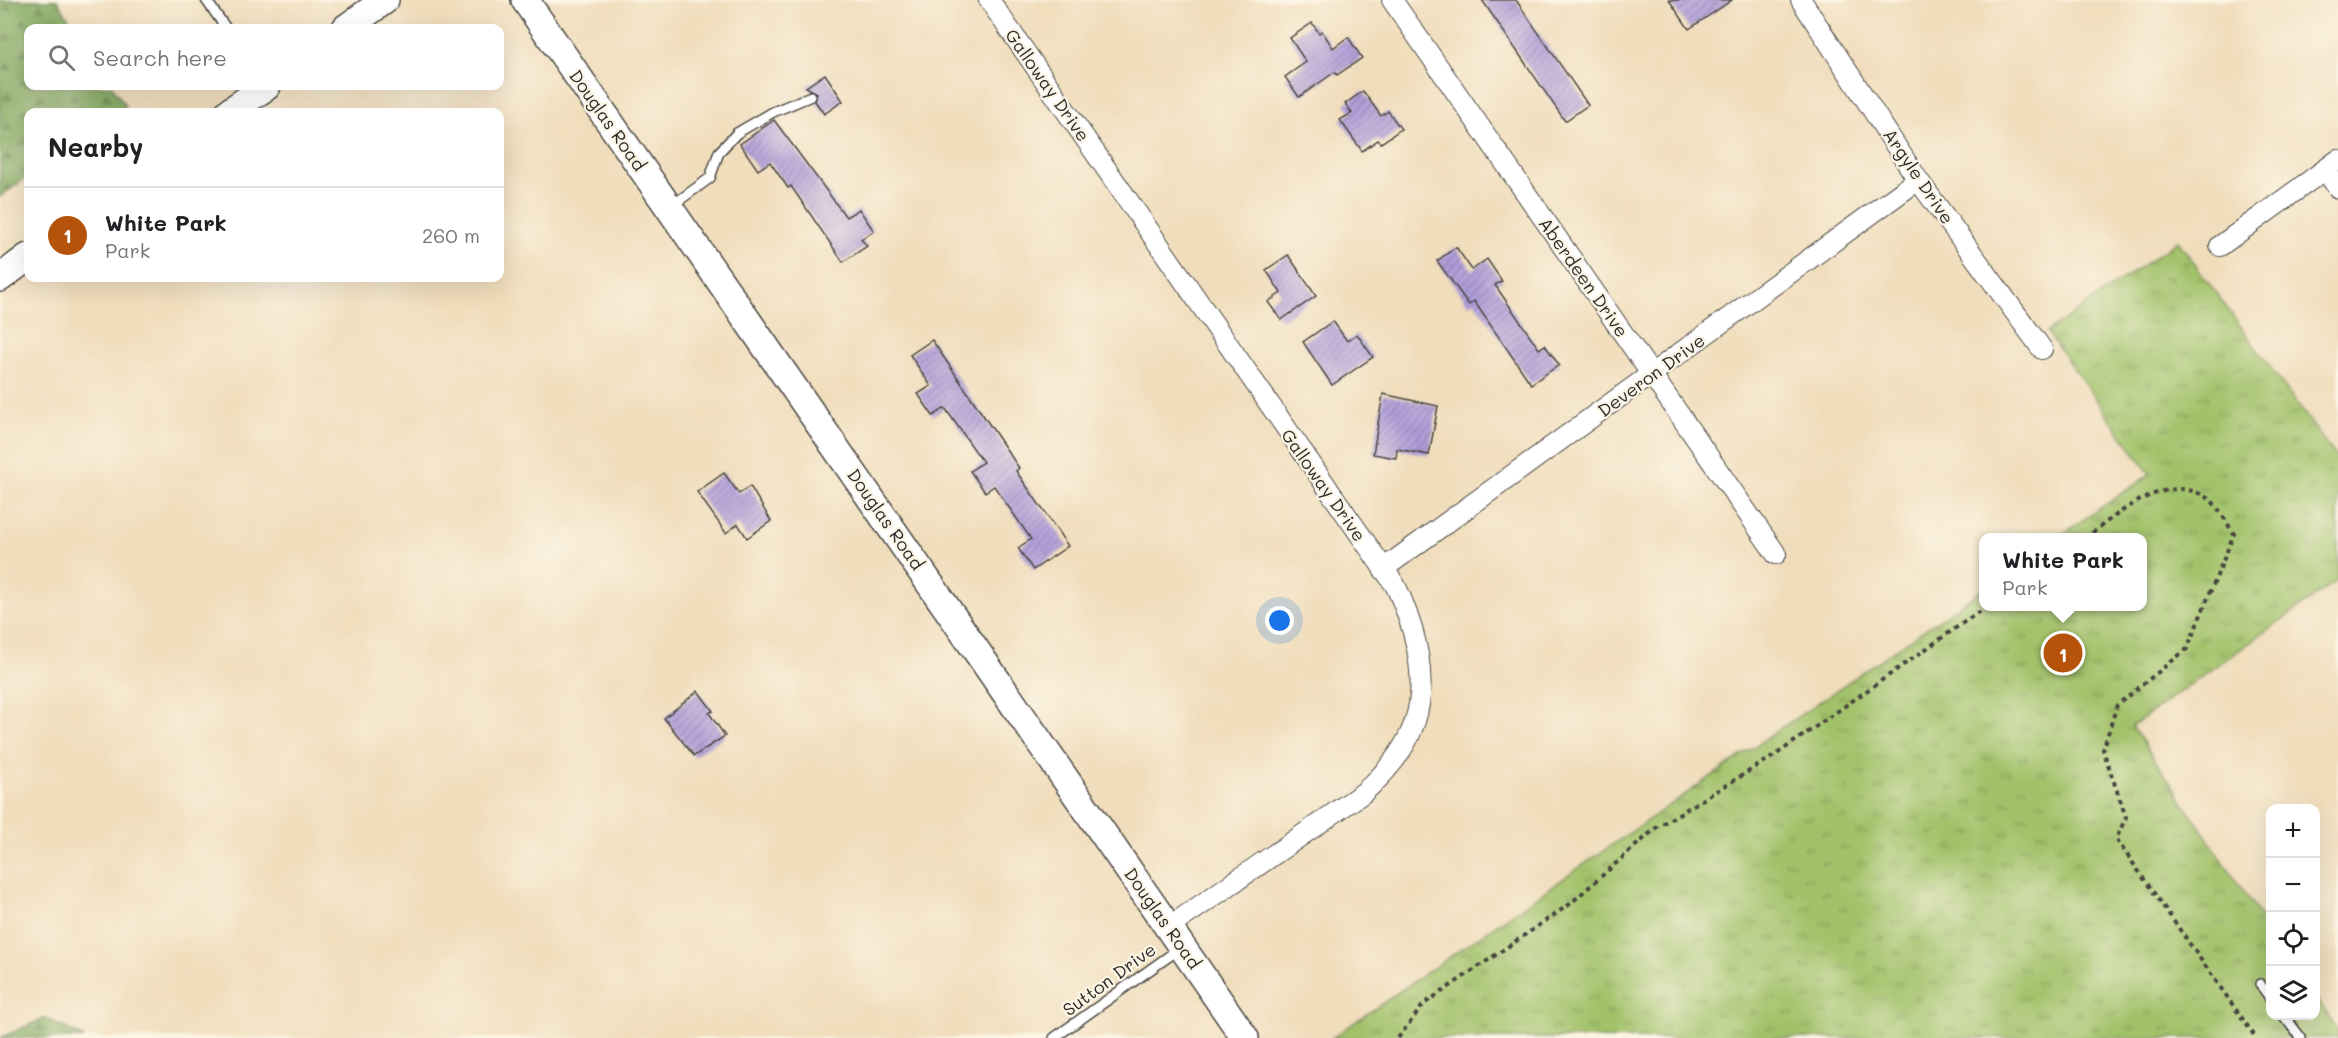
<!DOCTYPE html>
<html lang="en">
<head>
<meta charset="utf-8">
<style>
  body { margin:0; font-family:Mali,sans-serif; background:#f6f6f6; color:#202124 }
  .controls { position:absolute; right:18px; bottom:18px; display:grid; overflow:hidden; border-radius:12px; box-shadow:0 6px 24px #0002 }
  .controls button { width:54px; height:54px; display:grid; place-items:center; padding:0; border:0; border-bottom:2px solid #e0e0e0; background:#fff; color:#202124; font:30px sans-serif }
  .you { position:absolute; left:1280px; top:621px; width:21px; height:21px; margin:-15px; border:4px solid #fff; border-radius:50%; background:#1a73e8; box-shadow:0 0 0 9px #1a73e833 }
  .badge { display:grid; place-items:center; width:39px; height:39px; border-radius:50%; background:#b45309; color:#fff; font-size:20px; font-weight:700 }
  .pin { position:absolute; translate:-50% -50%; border:3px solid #fff; box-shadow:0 2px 6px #0006 }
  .popup { position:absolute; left:1979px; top:533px; width:168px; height:78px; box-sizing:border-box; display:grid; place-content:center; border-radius:12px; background:#fff; filter:drop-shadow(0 2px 4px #0005); font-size:20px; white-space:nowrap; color:#757577 }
  .popup b { font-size:22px; color:#202124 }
  .popup::after { content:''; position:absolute; left:50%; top:100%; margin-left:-12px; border:12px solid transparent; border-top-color:#fff }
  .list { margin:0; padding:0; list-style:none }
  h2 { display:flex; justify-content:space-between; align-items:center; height:78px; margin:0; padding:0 24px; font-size:26px }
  h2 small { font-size:20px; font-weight:400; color:#757577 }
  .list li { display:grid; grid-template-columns:39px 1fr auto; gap:18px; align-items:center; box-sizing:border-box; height:96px; padding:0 24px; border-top:2px solid #e0e0e0 }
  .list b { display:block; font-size:22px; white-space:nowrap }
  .list p { margin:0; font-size:20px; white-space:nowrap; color:#757577 }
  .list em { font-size:20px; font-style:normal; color:#757577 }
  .icon { flex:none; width:33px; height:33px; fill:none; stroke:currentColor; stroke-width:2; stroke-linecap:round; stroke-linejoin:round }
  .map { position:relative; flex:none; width:2338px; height:1038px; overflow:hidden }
  .search { position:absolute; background:#fff; box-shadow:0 6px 24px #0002; left:24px; top:24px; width:480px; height:66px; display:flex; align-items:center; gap:15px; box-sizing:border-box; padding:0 21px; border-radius:12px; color:#757577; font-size:22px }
  .panel { position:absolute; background:#fff; box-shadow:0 6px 24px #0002; left:24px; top:108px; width:480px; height:174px; border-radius:12px }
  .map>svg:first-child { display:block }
</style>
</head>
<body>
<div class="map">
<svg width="2338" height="1038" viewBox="0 0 2338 1038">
  <defs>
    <pattern id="forest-firs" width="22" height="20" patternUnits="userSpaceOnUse" patternTransform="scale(1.5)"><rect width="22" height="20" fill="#81a85f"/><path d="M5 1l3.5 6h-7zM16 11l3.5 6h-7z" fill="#6a894f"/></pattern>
    <pattern id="park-tufts" width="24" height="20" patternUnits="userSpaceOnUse" patternTransform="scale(1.5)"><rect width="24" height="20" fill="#a2c26b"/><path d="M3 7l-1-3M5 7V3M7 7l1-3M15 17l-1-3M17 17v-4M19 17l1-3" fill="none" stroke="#849e58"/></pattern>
    <pattern id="building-hatch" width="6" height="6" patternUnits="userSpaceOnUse" patternTransform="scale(1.5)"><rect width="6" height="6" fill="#b09dd9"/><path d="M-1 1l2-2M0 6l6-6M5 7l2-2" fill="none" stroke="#8f80b0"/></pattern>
  </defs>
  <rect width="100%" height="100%" fill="#fcf5e5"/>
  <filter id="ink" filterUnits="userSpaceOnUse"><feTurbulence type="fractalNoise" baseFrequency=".0167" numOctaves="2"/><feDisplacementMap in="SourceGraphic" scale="12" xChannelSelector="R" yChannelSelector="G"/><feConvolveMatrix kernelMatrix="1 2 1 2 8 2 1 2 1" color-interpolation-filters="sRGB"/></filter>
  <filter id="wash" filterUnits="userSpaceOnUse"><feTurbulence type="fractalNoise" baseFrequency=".008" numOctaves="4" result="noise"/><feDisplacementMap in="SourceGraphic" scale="24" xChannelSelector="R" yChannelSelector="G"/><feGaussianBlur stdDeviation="1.35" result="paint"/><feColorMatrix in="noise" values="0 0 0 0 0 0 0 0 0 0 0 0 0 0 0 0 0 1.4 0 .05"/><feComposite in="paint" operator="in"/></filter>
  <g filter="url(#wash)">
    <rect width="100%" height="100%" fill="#f0ddbb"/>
    <!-- forest -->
    <g fill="url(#forest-firs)" stroke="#566a45" stroke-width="1.5">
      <polygon points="0,0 57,0 75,28 28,28 28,86 112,86 126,106 117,112 28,112 28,176 0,197"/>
      <polygon points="45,1018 85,1038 0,1038"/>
    </g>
    <!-- park -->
    <polygon fill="url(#park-tufts)" stroke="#66764b" stroke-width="1.5" points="2178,241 2338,460 2338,580 2132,726 2270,931 2270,1016 2316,1016 2316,997 2338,1030 2338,1038 1332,1038 1983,589 1984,606 2142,606 2142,538 2058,537 2150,474 2047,332"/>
    <g id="blocks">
      <!-- building -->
      <g fill="url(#building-hatch)">
        <polygon points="1482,0 1516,0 1588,105 1565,121"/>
        <polygon points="1669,0 1732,0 1689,29"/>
        <polygon points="1312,23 1319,33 1322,31 1333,48 1348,37 1362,58 1337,75 1335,72 1299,97 1285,77 1306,62 1290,38"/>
        <polygon points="825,74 843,101 824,114 815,101 817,93 806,87"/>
        <polygon points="1363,91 1381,116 1388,111 1401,129 1381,143 1378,140 1362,151 1340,120 1352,113 1345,104"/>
        <polygon points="774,120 846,217 859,209 874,231 861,239 867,246 843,262 791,186 788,188 770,162 758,170 740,144"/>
        <polygon points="1456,247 1472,270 1487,259 1502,281 1495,285 1539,349 1545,345 1559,365 1531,384 1474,301 1469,305 1437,261"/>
        <polygon points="1288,255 1316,296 1281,320 1268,302 1281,293 1266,270"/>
        <polygon points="1333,321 1347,341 1357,334 1373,357 1332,385 1303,342"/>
        <polygon points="932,340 1019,468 1016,471 1068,546 1033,570 1018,548 1031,539 994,486 985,492 970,471 983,462 945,408 933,416 918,394 931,386 910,355"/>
        <polygon points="1383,394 1438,406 1429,455 1397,449 1396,458 1373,454"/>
        <polygon points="724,473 739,494 750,486 771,521 747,538 738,524 726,533 697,492"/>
        <polygon points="698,691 713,711 709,713 725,736 694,756 664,718"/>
      </g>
    </g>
  </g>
  <g filter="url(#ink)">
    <use href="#blocks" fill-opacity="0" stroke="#494641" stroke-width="1.5"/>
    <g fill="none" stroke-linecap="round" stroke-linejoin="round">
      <defs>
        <g id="lane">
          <polyline points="206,0 226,28"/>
          <polyline points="670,207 710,178 719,152 737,133 773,112 811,96"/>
          <polyline points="2260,984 2270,998"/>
          <polyline points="2284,1016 2301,1038"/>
          <polyline points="1054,1038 1179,949"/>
        </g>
        <g id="street">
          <path d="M989 0 1395 585C1403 600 1408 616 1413 632 1432 701 1416 747 1363 793L1169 927"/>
          <polyline points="1392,0 1776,554"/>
          <polyline points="1801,0 1918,180 2042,349"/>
          <polyline points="2325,170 2338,188"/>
          <polyline points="2220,246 2338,160"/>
          <polyline points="1383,569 1918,180"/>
        </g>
        <g id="secondary">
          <polyline points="525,0 1245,1038"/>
          <polyline points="346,28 385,0"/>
          <polyline points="229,112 267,86"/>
          <polyline points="0,278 28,257"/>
        </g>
      </defs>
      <!-- lane casing -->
      <use href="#lane" stroke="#494641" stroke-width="12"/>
      <!-- street casing -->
      <use href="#street" stroke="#494641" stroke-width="22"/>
      <!-- secondary casing -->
      <use href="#secondary" stroke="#494641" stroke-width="30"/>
      <!-- path -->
      <g stroke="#494641" stroke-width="4" stroke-dasharray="4.5 4.5" stroke-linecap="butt">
        <path d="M2085 538C2118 514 2169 468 2210 500 2219 507 2227 524 2234 534L2187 649 2117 705 2103 750 2126 817 2116 839 2256 1038"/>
        <polyline points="1398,1038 1424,1004 1570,904 1657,827 1774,756 1987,606"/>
      </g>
      <!-- lane -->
      <use href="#lane" stroke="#fff" stroke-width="9"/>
      <!-- street -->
      <use href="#street" stroke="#fff" stroke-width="20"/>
      <!-- secondary -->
      <use href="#secondary" stroke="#fff" stroke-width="27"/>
    </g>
  </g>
  <g text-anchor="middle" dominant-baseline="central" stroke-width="4.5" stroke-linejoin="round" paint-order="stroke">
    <!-- street labels -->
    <g font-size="18" fill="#2b2b2b" stroke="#fcf5e5">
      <text transform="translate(1048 85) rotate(55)">Galloway Drive</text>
      <text transform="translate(608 120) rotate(55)">Douglas Road</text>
      <text transform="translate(1919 176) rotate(56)">Argyle Drive</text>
      <text transform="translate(1584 277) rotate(55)">Aberdeen Drive</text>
      <text transform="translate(1651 375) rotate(-36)">Deveron Drive</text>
      <text transform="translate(1324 485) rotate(55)">Galloway Drive</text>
      <text transform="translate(886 519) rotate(55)">Douglas Road</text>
      <text transform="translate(1163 918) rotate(55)">Douglas Road</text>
      <text transform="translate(1109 979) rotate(-36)">Sutton Drive</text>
    </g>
  </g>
</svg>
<div class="controls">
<button>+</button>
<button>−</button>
<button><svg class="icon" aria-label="locate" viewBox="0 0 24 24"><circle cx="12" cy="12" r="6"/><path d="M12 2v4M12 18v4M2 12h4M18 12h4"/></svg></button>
<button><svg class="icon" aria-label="layers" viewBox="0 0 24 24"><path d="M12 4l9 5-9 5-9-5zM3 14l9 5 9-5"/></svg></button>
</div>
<div class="you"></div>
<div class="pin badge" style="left:2063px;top:653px">1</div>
<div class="popup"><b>White Park</b>Park</div>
<div class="search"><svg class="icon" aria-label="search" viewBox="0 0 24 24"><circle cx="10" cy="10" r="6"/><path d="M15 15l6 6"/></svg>Search here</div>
<section class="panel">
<h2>Nearby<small></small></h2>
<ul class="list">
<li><span class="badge">1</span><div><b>White Park</b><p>Park</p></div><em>260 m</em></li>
</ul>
</section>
</div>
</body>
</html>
